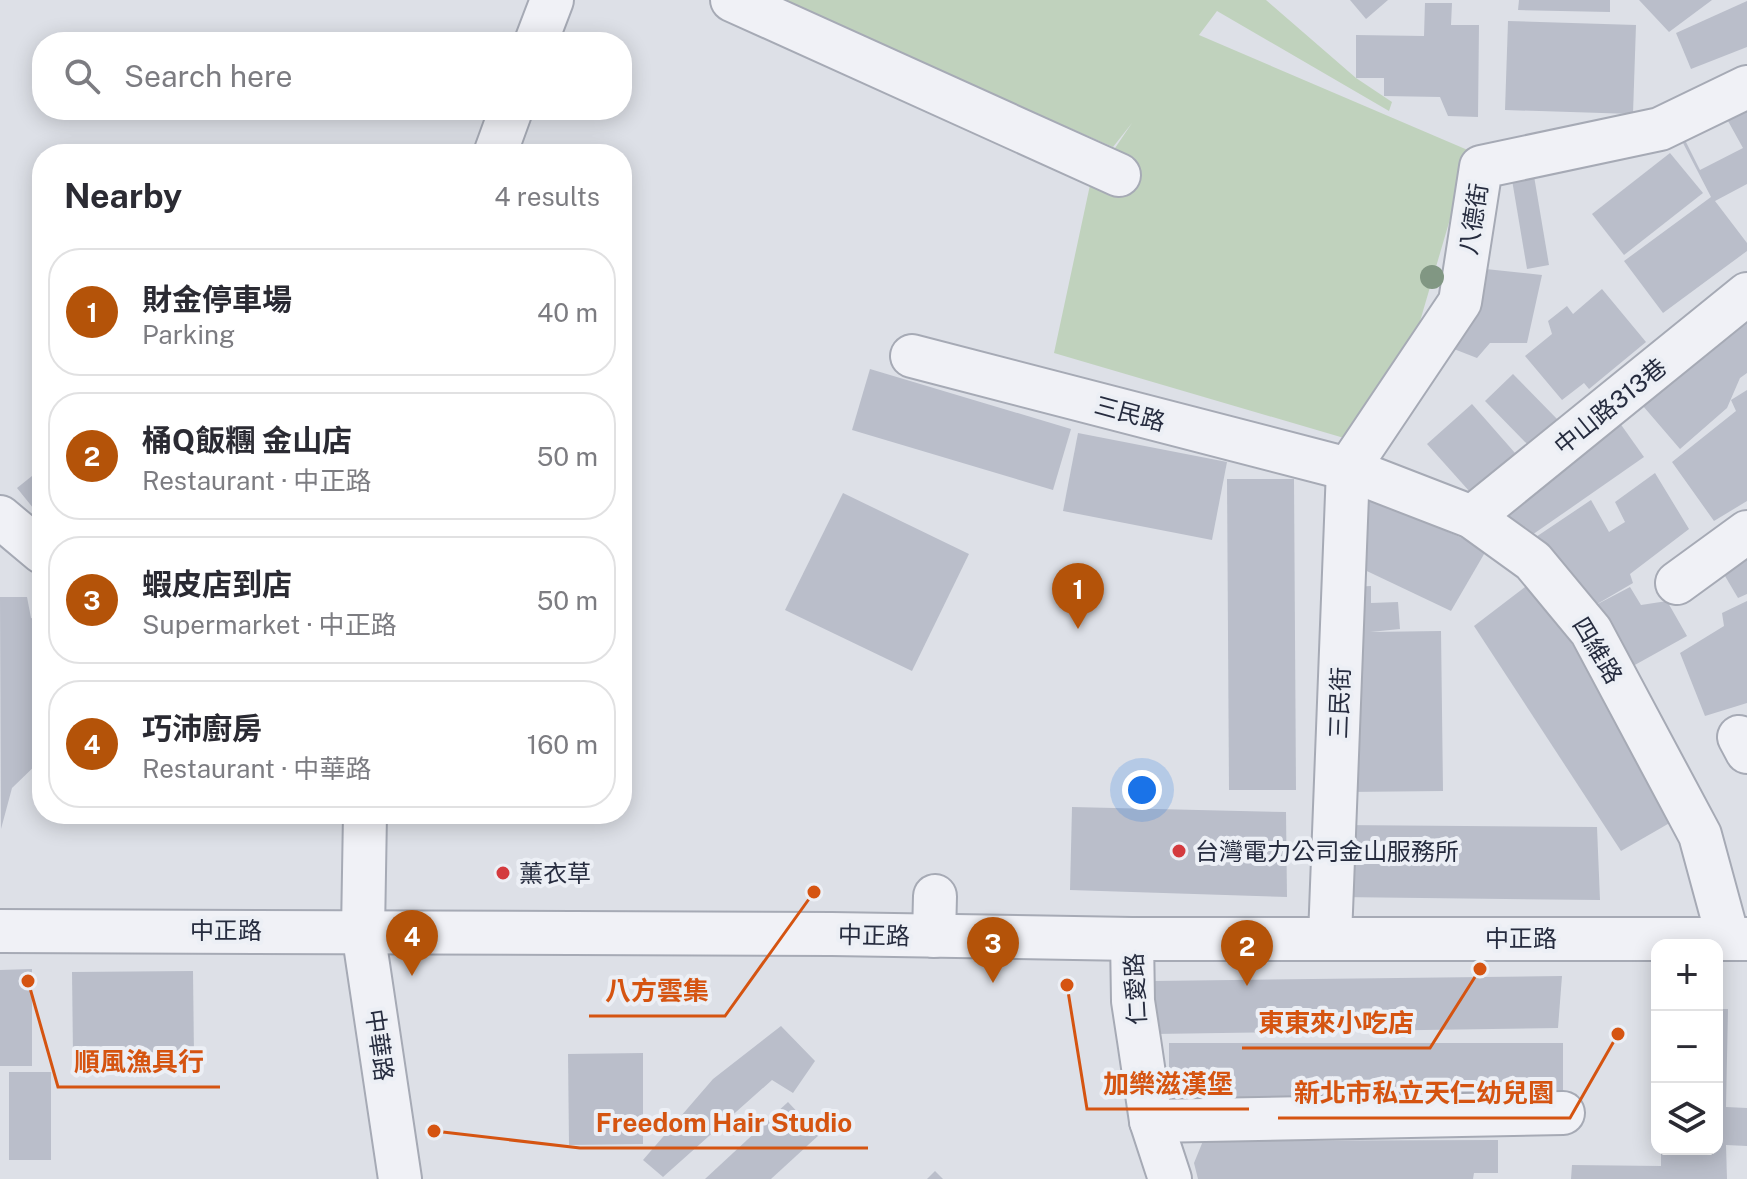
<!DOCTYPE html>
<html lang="en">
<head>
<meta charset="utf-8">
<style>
  body { margin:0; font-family:"Public Sans","Noto Sans TC",sans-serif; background:#f2f2f3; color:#2b2b33 }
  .controls { position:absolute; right:24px; bottom:24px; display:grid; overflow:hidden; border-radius:16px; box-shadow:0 4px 20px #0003 }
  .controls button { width:72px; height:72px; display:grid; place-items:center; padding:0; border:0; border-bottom:2px solid #e1e1e2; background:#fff; color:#2b2b33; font:40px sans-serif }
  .you { position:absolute; left:1142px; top:790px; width:28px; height:28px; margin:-20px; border:6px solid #fff; border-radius:50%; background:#1a73e8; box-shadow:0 0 0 12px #1a73e833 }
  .badge { display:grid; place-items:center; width:52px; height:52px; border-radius:50%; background:#b45309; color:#fff; font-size:26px; font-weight:700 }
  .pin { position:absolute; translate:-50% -66px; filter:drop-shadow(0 2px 4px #0008) }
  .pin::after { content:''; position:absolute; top:42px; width:28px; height:24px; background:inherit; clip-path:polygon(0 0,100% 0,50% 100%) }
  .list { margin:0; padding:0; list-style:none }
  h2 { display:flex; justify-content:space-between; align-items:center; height:104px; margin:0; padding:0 32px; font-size:34px }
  h2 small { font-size:26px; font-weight:400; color:#7c7c81 }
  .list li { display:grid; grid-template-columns:52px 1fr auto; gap:24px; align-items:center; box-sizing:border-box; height:128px; margin:0 16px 16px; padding:0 16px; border:2px solid #e1e1e2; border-radius:32px }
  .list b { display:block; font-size:30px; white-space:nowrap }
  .list p { margin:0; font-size:26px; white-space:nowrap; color:#7c7c81 }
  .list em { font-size:26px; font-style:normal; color:#7c7c81 }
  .icon { flex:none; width:44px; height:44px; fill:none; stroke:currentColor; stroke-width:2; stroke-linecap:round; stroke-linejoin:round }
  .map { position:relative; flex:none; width:1747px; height:1179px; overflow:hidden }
  .search { position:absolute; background:#fff; box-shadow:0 4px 20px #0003; left:32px; top:32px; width:600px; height:88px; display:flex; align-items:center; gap:20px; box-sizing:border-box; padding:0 28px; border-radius:32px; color:#7c7c81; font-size:30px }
  .panel { position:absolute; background:#fff; box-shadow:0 4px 20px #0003; left:32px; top:144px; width:600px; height:680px; border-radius:32px }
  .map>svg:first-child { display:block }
</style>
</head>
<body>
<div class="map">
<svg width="1747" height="1179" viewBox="0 0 1747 1179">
  <rect width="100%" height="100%" fill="#dde0e7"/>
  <!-- green -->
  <polygon fill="#c0d2bd" points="777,0 1266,0 1356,78 1392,102 1389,111 1217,11 1199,35 1470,151 1406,369 1344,438 1054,353 1090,185 1132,123 1113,147"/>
  <!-- building -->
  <g fill="#babeca">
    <polygon points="1350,0 1388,0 1366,19"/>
    <polygon points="1519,0 1610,0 1610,12 1518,10"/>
    <polygon points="1639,0 1712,0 1669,32"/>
    <polygon points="1747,1 1747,47 1691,69 1676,33"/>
    <polygon points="1425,3 1452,3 1451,25 1479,25 1478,117 1448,116 1440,97 1384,96 1384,78 1356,78 1356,35 1424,36"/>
    <polygon points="1508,21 1636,25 1633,114 1505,110"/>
    <polygon points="1747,99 1747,184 1715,201 1747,243 1747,251 1663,313 1624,261 1711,197 1682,141 1685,140 1700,170 1743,148 1723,112"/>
    <polygon points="1670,153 1703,193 1624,255 1592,214"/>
    <polygon points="1534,176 1549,265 1527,269 1512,180"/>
    <polygon points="1457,266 1542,275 1527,343 1490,343 1477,358 1441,344"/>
    <polygon points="1602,289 1646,342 1589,389 1584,383 1562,400 1525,356 1552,334 1548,321 1567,306 1573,314"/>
    <polygon points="1747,304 1747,373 1740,378 1727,408 1680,449 1637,399"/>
    <polygon points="870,369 1071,429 1053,490 852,430"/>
    <polygon points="1513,374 1559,421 1531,448 1485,401"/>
    <polygon points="1747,390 1747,501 1714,521 1672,462 1736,411 1731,400"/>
    <polygon points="1472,404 1515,453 1470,492 1427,444"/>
    <polygon points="1617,419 1644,457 1522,542 1496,504"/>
    <polygon points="1078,433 1227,462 1212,540 1063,511"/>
    <polygon points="42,468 42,519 17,488"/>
    <polygon points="1655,473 1689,529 1630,574 1633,583 1592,607 1630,587 1641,605 1667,601 1687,636 1624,671 1527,543 1591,500 1609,532 1625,522 1615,502"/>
    <polygon points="1227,479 1294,479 1296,790 1229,790"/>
    <polygon points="1355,491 1487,549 1451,611 1331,554"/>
    <polygon points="843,493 969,554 912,671 785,610"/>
    <polygon points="1747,522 1747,594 1738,598 1709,549"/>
    <polygon points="1533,581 1680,817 1621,851 1474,626"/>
    <polygon points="1371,586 1371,603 1398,602 1400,629 1370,632 1441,631 1443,791 1347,792 1330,588"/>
    <polygon points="0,597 27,597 31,618 42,621 42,759 12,788 1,829"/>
    <polygon points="1747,601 1747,703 1705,716 1680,653 1724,626 1722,613"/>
    <polygon points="1072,807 1286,812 1287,897 1070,890"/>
    <polygon points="1340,825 1597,827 1600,900 1339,897"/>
    <polygon points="32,969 32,1066 0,1066 0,970"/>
    <polygon points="193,971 194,1056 73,1056 72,972"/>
    <polygon points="1562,976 1558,1028 1154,1034 1153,981"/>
    <polygon points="1717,1009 1728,1009 1726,1107 1747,1108 1747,1146 1726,1145 1727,1179 1571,1179 1572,1165 1661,1166 1661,1149 1717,1149"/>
    <polygon points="781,1026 815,1061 793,1093 772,1080 663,1177 643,1160 713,1079"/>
    <polygon points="1169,1043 1563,1043 1563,1101 1183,1101 1169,1077"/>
    <polygon points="643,1053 643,1144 569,1145 568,1054"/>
    <rect x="9" y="1072" width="42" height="88"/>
    <polygon points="788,1102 819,1135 771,1179 705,1179"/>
    <polygon points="1498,1140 1498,1173 1474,1173 1473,1179 1198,1179 1194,1163 1203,1141"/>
    <polygon points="935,1171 943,1179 927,1179"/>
  </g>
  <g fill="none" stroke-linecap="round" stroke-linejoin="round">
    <defs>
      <g id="minor">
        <polyline points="732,0 1119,175"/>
        <polyline points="536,42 552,0"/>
        <polyline points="495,154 511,110"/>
        <polyline points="912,356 1348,469 1472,517 1533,561 1591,631 1700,835 1728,938"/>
        <polyline points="1348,469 1460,302 1481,167 1660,129 1747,87"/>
        <polyline points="0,517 42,552"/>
        <polyline points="1472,517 1747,294"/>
        <polyline points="1677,583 1747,532"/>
        <polyline points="1739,737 1747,752"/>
        <polyline points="365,814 363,931 400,1179"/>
        <polyline points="0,931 832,934 1132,939 1747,939"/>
        <polyline points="934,936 935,896"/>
        <polyline points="1330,937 1348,469"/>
        <polyline points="1132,939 1133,1001 1139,1040 1151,1121 1170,1179"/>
        <polyline points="1151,1121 1563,1113"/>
      </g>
    </defs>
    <!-- minor casing -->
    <use href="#minor" stroke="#a6aab5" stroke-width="46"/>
    <!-- minor -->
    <use href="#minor" stroke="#f0f1f6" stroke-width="42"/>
  </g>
  <!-- trees -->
  <circle fill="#819783" cx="1432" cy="277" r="12"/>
  <!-- markers -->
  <g fill="#d43a3e" stroke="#eceff5" stroke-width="3">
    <circle cx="1179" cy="851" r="8"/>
    <circle cx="503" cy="873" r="8"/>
  </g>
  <g text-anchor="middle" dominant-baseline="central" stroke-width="8" stroke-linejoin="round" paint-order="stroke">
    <!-- street labels -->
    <g font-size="24" fill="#262c3f" stroke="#eceff5">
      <text transform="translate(1473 219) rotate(-81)">八德街</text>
      <text transform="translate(1610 406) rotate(-39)">中山路313巷</text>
      <text transform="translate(1130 413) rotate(15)">三民路</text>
      <text transform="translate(1598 650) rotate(59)">四維路</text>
      <text transform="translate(1339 703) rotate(-88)">三民街</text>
      <text x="226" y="930">中正路</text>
      <text transform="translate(874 935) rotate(1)">中正路</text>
      <text x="1521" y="938">中正路</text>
      <text transform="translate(1135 989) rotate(-93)">仁愛路</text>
      <text transform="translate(380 1045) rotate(82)">中華路</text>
    </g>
    <!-- poi labels -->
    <g font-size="24" fill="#262c3f" stroke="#eceff5" text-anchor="start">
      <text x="1195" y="851">台灣電力公司金山服務所</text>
      <text x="519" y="873">薰衣草</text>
    </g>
  </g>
  <!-- callouts -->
  <path fill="none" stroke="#d55411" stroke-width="3" d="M814 892L725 1016H589M1480 969L1430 1048H1242M28 981L58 1087H220M1067 985L1087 1109H1249M1618 1034L1570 1118H1278M434 1131L580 1148H868"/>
  <g fill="#d55411" stroke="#eceff5" stroke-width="3">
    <circle cx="814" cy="892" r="8"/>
    <circle cx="1480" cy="969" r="8"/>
    <circle cx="28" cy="981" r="8"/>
    <circle cx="1067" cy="985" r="8"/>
    <circle cx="1618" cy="1034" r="8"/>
    <circle cx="434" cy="1131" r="8"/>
  </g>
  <g font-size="26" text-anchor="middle" font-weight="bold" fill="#d55411" stroke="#eceff5" stroke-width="8" stroke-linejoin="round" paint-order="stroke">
    <text x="657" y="1000">八方雲集</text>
    <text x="1336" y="1032">東東來小吃店</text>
    <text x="139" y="1071">順風漁具行</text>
    <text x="1168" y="1093">加樂滋漢堡</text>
    <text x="1424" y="1102">新北市私立天仁幼兒園</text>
    <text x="724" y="1132">Freedom Hair Studio</text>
  </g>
</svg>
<div class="controls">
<button>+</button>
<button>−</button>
<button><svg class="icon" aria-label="layers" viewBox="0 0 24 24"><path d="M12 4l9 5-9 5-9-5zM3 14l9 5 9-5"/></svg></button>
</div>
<div class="you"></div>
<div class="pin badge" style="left:1078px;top:629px">1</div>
<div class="pin badge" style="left:1247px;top:986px">2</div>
<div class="pin badge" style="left:993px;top:983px">3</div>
<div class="pin badge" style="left:412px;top:976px">4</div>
<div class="search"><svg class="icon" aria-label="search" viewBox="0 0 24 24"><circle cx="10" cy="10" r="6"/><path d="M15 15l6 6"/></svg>Search here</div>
<section class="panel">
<h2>Nearby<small>4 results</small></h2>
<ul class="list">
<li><span class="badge">1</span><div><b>財金停車場</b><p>Parking</p></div><em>40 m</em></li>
<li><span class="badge">2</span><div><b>桶Q飯糰 金山店</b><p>Restaurant · 中正路</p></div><em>50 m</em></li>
<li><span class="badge">3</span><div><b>蝦皮店到店</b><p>Supermarket · 中正路</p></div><em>50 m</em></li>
<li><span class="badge">4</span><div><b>巧沛廚房</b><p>Restaurant · 中華路</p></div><em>160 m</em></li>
</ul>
</section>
</div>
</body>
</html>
